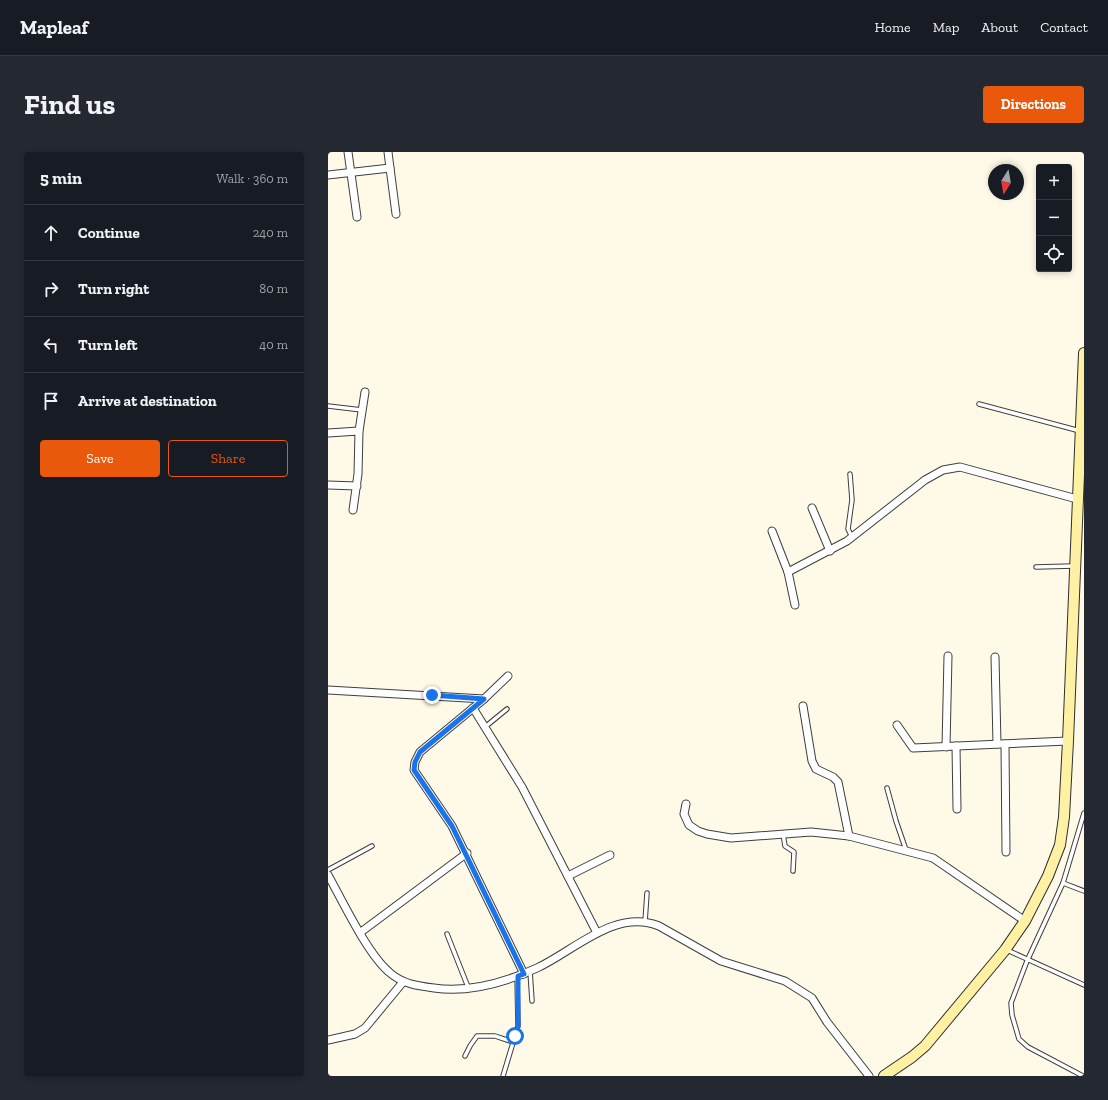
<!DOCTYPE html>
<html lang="en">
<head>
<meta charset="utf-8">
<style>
  body { margin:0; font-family:"Zilla Slab",serif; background:#242831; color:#f1f3f6 }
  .controls { position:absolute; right:12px; top:12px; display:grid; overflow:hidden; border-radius:4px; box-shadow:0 2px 6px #0003 }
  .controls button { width:36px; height:36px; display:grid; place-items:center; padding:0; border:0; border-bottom:1px solid #363941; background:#171b24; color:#f1f3f6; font:20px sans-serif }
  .compass { position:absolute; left:660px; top:12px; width:36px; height:36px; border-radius:50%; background:#171b24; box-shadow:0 2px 6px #0003; rotate:191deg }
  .stop { position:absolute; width:12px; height:12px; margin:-9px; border:3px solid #1a73e8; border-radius:50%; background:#fff }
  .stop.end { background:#1a73e8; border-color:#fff; box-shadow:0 1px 4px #0008 }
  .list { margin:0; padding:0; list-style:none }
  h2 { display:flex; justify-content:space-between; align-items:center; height:52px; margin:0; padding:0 16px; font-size:17px }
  h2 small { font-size:13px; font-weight:400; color:#9ea1a6 }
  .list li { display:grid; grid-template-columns:26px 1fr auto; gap:12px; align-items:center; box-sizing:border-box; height:56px; padding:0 16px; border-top:1px solid #363941 }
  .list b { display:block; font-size:15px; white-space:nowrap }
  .list em { font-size:13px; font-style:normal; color:#9ea1a6 }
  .actions { display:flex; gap:8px; padding:12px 16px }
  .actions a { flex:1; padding:9px 0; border:1px solid #ea580c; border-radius:4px; text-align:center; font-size:14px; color:#ea580c }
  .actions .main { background:#ea580c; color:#fff }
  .icon { flex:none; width:22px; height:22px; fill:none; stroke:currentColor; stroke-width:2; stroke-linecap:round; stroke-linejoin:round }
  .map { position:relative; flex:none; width:756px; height:924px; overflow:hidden; border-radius:4px }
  header { display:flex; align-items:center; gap:24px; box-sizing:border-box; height:56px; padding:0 20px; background:#171b24; border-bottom:1px solid #363941 }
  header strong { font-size:19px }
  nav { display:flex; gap:22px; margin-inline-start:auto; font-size:14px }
  .intro { display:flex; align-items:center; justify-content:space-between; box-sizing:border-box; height:96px; padding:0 24px }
  h1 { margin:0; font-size:28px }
  .button { padding:10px 18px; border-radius:4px; background:#ea580c; color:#fff; font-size:14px; font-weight:700 }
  main { display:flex; gap:24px; padding:0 24px }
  aside { flex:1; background:#171b24; border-radius:4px; box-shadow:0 2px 6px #0003 }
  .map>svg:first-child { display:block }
</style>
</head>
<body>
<header>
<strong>Mapleaf</strong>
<nav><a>Home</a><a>Map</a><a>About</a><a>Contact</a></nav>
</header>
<div class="intro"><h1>Find us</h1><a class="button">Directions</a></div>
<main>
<aside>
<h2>5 min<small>Walk · 360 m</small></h2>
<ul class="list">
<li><svg class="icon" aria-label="ahead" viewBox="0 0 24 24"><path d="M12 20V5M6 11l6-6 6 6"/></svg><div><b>Continue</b></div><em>240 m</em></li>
<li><svg class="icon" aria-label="right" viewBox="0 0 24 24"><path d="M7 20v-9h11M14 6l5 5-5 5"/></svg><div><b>Turn right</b></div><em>80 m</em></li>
<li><svg class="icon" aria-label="left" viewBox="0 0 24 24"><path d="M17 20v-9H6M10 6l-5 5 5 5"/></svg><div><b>Turn left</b></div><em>40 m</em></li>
<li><svg class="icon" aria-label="arrive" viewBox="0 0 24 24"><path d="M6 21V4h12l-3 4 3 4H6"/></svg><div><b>Arrive at destination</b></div></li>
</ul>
<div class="actions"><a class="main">Save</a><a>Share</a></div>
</aside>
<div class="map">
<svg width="756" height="924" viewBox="0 0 756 924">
  <rect width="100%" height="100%" fill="#fffae8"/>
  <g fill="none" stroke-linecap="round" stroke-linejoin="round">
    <defs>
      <g id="lane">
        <polyline points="651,252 752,279"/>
        <polyline points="0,254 34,258"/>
        <polyline points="522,322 524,348 520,377 524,385"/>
        <polyline points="708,415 746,414"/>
        <polyline points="157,575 179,557"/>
        <polyline points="559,636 568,669 578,698"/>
        <polyline points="455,682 457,694 466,700 465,719"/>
        <polyline points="0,718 44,694"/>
        <polyline points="735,731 756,739"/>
        <polyline points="317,770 319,741"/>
        <polyline points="119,782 140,835"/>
        <polyline points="679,798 756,833"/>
        <polyline points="202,819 204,849"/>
        <polyline points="137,904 142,894 149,884 167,884 185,890"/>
        <polyline points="175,924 190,874 189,824"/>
        <polyline points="755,924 700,895 691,887 684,863 683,851 699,809 735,731 756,661"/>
      </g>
      <g id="street">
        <polyline points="20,0 29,65"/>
        <polyline points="60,0 62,16"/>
        <polyline points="0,23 62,16 68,62"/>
        <polyline points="31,279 37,240"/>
        <polyline points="0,281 31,279 30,322 25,358"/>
        <polyline points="0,333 29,334"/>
        <polyline points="484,356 502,399"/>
        <polyline points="444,379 460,420 467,453"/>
        <polyline points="460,420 519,389 597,328 615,318 632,315 749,347"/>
        <polyline points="667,505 669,592"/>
        <polyline points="0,538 156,547 180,524"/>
        <polyline points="156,547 92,600 87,610 86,618 124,674 196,822"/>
        <polyline points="475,554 484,609 488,617 505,625 510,630 521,684"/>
        <polyline points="145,556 194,635 269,781"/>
        <polyline points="569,573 585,596 740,589"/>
        <polyline points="677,592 678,700"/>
        <polyline points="628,594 629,657"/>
        <polyline points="618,595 620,504"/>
        <polyline points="358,652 356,662 361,673 370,679 379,682 403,686 483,680 521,684 605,706 697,769"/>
        <path d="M0 723C15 750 39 801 61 820 74 832 90 834 106 836 141 841 178 830 209 816 246 799 287 756 331 774L393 809 457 829 484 846 499 870 541 924"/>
        <polyline points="240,724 282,703"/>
        <polyline points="33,780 139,701"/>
        <polyline points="0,888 27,882 37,876 75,830"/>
      </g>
      <polyline id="secondary" points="556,924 584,905 597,894 677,798 697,769 720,724 732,693 736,665 740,589 756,201"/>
    </defs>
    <!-- lane casing -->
    <use href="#lane" stroke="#3e3e3e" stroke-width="5.5"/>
    <!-- street casing -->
    <use href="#street" stroke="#3e3e3e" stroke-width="9"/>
    <!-- secondary casing -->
    <use href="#secondary" stroke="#2d2d2d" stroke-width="12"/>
    <!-- lane -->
    <use href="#lane" stroke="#fff" stroke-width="3.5"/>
    <!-- street -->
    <use href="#street" stroke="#fff" stroke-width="7"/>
    <!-- secondary -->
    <use href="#secondary" stroke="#fff1a3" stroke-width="10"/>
  </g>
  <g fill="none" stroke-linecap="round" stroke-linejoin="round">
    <!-- route -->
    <polyline stroke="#1a73e8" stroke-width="5" points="104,543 156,547 92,600 87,610 86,618 124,674 196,822 190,824 190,874 187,884"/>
  </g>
</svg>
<div class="controls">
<button>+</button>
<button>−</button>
<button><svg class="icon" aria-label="locate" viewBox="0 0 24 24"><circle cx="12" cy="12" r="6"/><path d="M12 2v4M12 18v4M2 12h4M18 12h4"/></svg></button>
</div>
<svg class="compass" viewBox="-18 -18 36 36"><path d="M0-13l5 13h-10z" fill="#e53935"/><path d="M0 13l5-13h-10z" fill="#9ea1a6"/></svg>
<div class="stop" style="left:187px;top:884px"></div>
<div class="stop end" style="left:104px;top:543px"></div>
</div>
</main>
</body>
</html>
